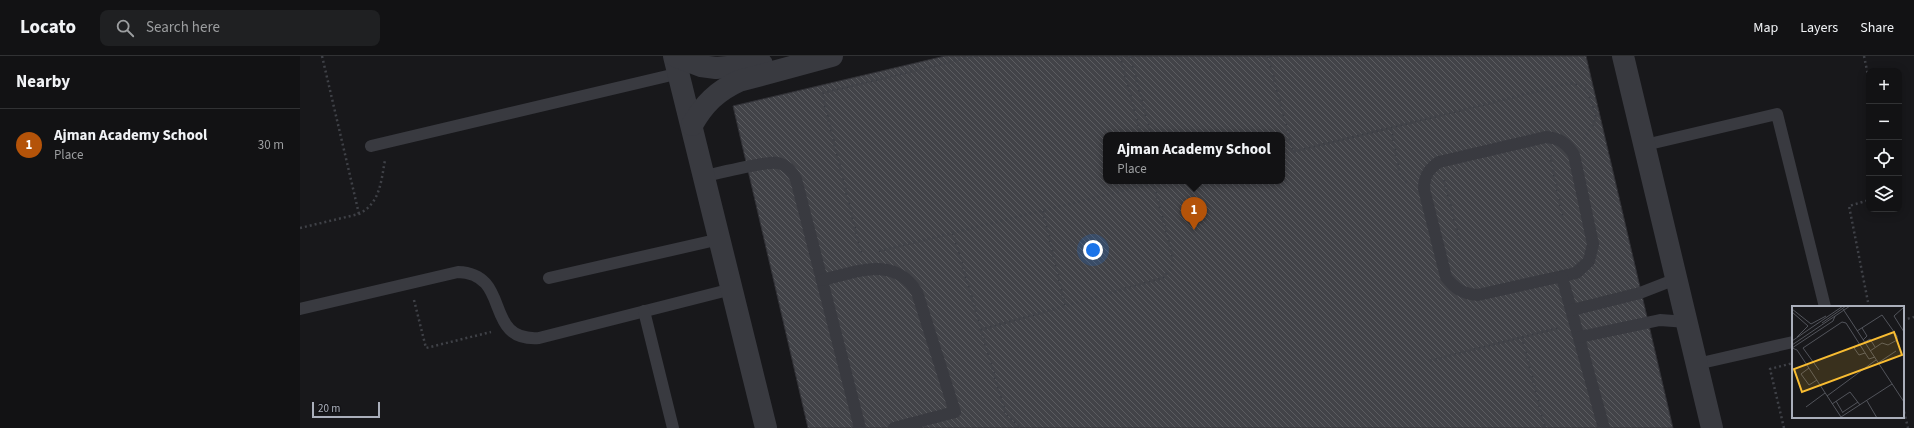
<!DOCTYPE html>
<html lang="en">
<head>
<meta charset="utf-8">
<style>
  body { margin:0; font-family:"Source Sans 3",sans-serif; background:#1f2022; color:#f1f3f6 }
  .controls { position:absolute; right:12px; top:12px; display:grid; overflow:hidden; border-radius:8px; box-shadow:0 2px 10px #0003 }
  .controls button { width:36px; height:36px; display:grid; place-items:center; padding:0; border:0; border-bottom:1px solid #313234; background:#121214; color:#f1f3f6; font:20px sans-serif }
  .scale { position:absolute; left:12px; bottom:10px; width:68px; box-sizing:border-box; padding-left:4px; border:2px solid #aaafbb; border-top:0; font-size:11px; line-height:14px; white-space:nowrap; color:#aaafbb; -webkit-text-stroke:3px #131316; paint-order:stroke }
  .you { position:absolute; left:793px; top:194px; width:14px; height:14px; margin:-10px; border:3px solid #fff; border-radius:50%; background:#1a73e8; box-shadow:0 0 0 6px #1a73e833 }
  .badge { display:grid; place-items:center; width:26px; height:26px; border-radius:50%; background:#b45309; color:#fff; font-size:13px; font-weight:700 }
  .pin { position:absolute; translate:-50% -33px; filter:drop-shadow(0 1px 2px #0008) }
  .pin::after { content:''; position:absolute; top:21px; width:14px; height:12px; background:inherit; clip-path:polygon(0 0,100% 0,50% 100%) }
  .popup { position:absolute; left:803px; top:76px; width:182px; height:52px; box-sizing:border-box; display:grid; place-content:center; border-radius:8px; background:#121214; filter:drop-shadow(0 1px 3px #0005); font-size:13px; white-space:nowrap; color:#9c9ea0 }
  .popup b { font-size:15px; color:#f1f3f6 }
  .popup::after { content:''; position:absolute; left:50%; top:100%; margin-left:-8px; border:8px solid transparent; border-top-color:#121214 }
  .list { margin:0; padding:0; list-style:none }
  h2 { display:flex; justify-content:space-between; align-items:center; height:52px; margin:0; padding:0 16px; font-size:17px }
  h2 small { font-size:13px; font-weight:400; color:#9c9ea0 }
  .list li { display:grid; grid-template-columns:26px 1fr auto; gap:12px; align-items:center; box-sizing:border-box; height:72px; padding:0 16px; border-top:1px solid #313234 }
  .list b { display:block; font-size:15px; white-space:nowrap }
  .list p { margin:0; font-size:13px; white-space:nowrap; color:#9c9ea0 }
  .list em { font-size:13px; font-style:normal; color:#9c9ea0 }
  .icon { flex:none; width:22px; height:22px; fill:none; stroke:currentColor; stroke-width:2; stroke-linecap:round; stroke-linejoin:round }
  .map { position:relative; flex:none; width:1614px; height:372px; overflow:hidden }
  header { display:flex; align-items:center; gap:24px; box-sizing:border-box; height:56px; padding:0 20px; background:#121214; border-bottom:1px solid #313234 }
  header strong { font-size:19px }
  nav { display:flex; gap:22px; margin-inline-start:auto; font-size:14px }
  .search { width:280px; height:36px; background:#1f2022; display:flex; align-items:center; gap:10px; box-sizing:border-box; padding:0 14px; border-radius:8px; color:#9c9ea0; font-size:15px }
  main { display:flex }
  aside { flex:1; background:#121214 }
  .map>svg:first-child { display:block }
</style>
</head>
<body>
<header>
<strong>Locato</strong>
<div class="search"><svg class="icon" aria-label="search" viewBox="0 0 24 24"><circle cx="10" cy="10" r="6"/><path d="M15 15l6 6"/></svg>Search here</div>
<nav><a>Map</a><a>Layers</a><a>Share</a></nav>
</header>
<main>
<aside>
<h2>Nearby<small></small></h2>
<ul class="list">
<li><span class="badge">1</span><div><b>Ajman Academy School</b><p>Place</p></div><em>30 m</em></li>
</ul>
</aside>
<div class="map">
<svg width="1614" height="372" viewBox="0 0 1614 372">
  <defs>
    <pattern id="building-back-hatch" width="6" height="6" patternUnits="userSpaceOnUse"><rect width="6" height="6" fill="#424348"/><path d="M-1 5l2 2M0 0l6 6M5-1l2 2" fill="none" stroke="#5b5c60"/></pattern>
  </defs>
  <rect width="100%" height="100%" fill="#18181b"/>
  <!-- building -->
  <path fill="url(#building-back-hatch)" stroke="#323237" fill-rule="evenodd" d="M645 0H1286L1373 372H508L433 50ZM806 79H982V125H806Z"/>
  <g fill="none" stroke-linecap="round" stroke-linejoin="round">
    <!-- path -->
    <g stroke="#3f4147" stroke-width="2.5" stroke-dasharray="2 3" stroke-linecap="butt">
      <polyline points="22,0 59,158"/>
      <polyline points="820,0 841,79"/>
      <polyline points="830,0 851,79"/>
      <polyline points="968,0 993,96 1270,27 1283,31 1287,35 1296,57 1294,67 1284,83"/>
      <polyline points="1564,0 1569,24"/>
      <polyline points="1091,73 1100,119 1107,127"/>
      <polyline points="1250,99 1263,163"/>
      <polyline points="1144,124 1160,186"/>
      <polyline points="743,155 765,249"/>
      <path d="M0 172 59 158C80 147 81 126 85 104"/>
      <polyline points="653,177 706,359 722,372"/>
      <polyline points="579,195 854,127"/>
      <polyline points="561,197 522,37 674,0"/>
      <polyline points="114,244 126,292 191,276"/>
      <polyline points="1569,251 1549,150 1569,144"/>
      <polyline points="1603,264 1614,261"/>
      <polyline points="680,274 863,222 872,211 873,202 853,125"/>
      <polyline points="1222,281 1245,372"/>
      <polyline points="1130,305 1258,272"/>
      <polyline points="1603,351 1608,372"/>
      <polyline points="1484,372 1470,313 1493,307"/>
    </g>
    <!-- service -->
    <g stroke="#393a40" stroke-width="12">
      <path d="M1246 81C1259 82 1267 87 1274 99L1293 188 1289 205 1276 217 1178 239C1163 238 1155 233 1146 221L1124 133C1124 121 1128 113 1139 106Z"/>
      <polyline points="1345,89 1477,58 1525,251"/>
      <polyline points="71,90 380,17"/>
      <path d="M405 120C420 117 466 105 478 107 487 109 492 115 496 123L560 372"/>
      <polyline points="1262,221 1304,372"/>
      <polyline points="249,222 420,183"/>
      <path d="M522 224C557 216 594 199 617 236L655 356 594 372"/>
      <path d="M0 253 158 216C213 218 182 286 239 282L432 233"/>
      <polyline points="1272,254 1340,237 1376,223"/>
      <polyline points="344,255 373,372"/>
      <polyline points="1280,281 1360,264 1387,266"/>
      <polyline points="1397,308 1493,286"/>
    </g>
    <!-- minor -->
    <g stroke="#393a40" stroke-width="22">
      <polyline points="374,0 466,372"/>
      <polyline points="375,0 401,10 416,12 462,8"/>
      <polyline points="1323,0 1412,372"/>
      <path d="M392 69C404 48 417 35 439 25L532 0"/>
    </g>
  </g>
  <!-- overview -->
  <g transform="translate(1492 250)">
    <rect width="112" height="112" fill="#18181b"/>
    <path fill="none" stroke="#52545b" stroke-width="1" d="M112 1 102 10 112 26M0 3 19 18 34 10M51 3 112 96M0 6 16 20 5 31M30 17 54 0M70 22 75 30 71 34M65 25 90 9 105 30V34L96 39 90 37 78 45M0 35 51 0M73 36 78 33 83 41M67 38 62 42 67 49 73 47M0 39 58 0M0 42 5 44 49 111M0 42 41 15 43 10M86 57 104 45M17 62 9 68 17 79 25 74M27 64 11 42 50 16 54 17 77 53 83 51M35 90 84 54M44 95 51 107M75 95 85 112M40 98 58 86 68 99M14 101 33 87M51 106 66 96M49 111 100 78"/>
    <path fill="#f8bc32" fill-opacity="0.15" stroke="#f8bc32" stroke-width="2" d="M102 26 110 49 10 86 2 63Z"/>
    <rect width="112" height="112" fill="none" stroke="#aaafbb" stroke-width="2"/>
  </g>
</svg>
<div class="controls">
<button>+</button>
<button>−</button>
<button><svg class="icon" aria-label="locate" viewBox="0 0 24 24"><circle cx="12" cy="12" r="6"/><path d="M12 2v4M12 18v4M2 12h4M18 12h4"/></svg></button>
<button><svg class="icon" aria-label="layers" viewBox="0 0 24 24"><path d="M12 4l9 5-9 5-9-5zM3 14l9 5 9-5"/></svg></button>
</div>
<div class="scale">20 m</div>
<div class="you"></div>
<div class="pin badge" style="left:894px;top:174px">1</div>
<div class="popup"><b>Ajman Academy School</b>Place</div>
</div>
</main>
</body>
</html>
